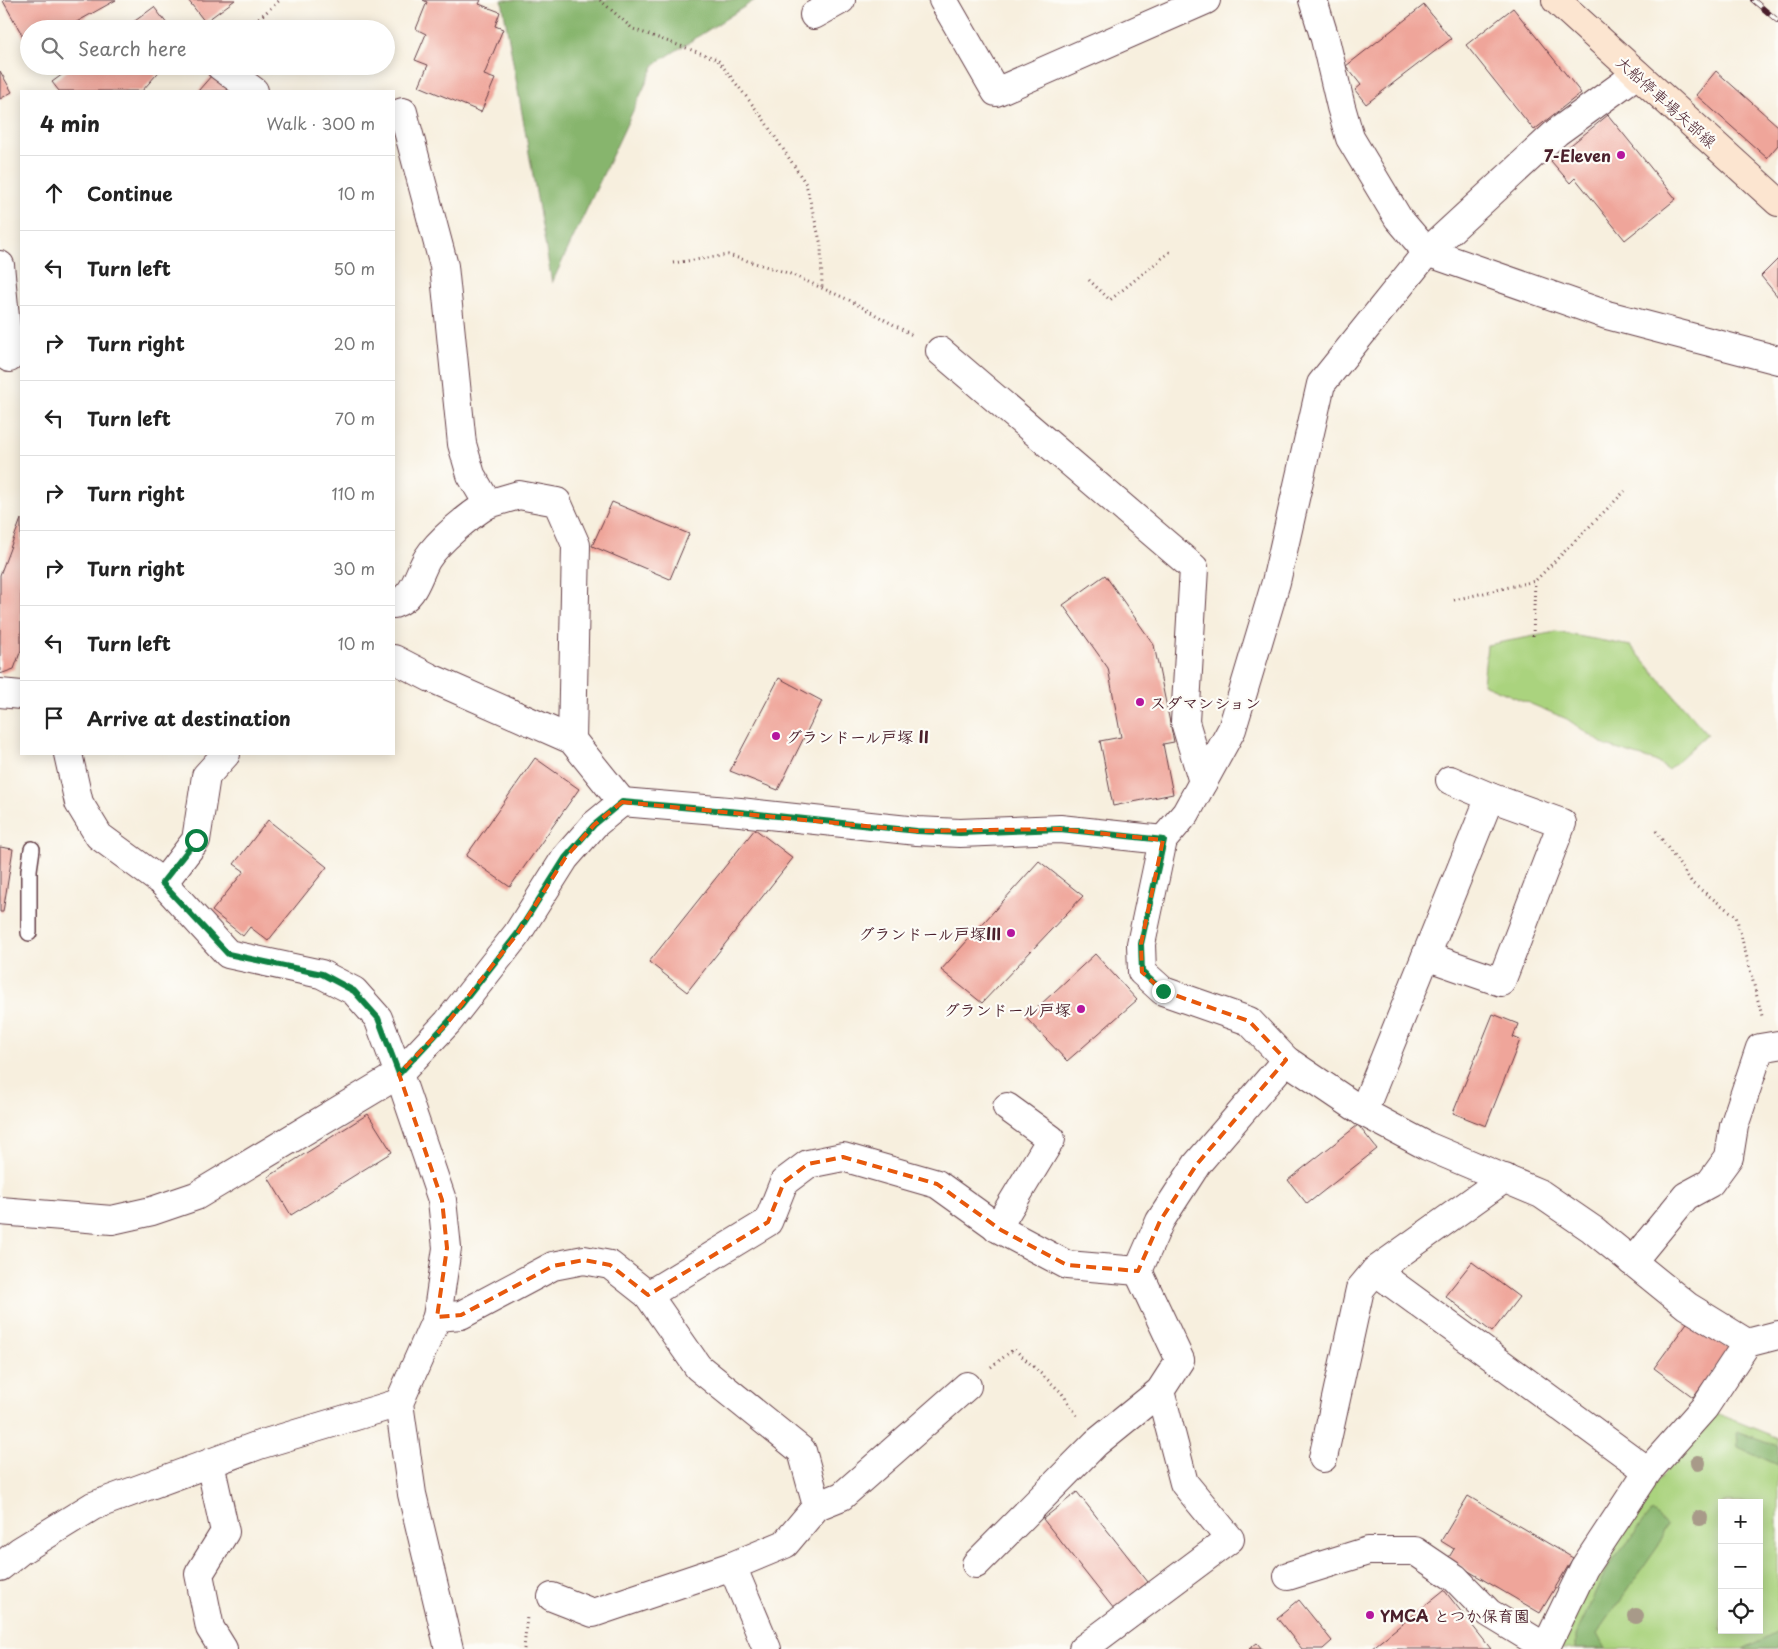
<!DOCTYPE html>
<html lang="en">
<head>
<meta charset="utf-8">
<style>
  body { margin:0; font-family:"Playpen Sans","Klee One",sans-serif; background:#f2f2f2; color:#222 }
  .controls { position:absolute; right:15px; bottom:15px; display:grid; overflow:hidden; border-radius:0px; box-shadow:0 2px 12px #0003 }
  .controls button { width:45px; height:45px; display:grid; place-items:center; padding:0; border:0; border-bottom:1px solid #e0e0e0; background:#fff; color:#222; font:25px sans-serif }
  .stop { position:absolute; width:15px; height:15px; margin:-11px; border:4px solid #0b8043; border-radius:50%; background:#fff }
  .stop.end { background:#0b8043; border-color:#fff; box-shadow:0 1px 5px #0008 }
  .list { margin:0; padding:0; list-style:none }
  h2 { display:flex; justify-content:space-between; align-items:center; height:65px; margin:0; padding:0 20px; font-size:21px }
  h2 small { font-size:16px; font-weight:400; color:#767676 }
  .list li { display:grid; grid-template-columns:32px 1fr auto; gap:15px; align-items:center; box-sizing:border-box; height:75px; padding:0 20px; border-top:1px solid #e0e0e0 }
  .list b { display:block; font-size:19px; white-space:nowrap }
  .list em { font-size:16px; font-style:normal; color:#767676 }
  .icon { flex:none; width:28px; height:28px; fill:none; stroke:currentColor; stroke-width:2; stroke-linecap:round; stroke-linejoin:round }
  .map { position:relative; flex:none; width:1778px; height:1649px; overflow:hidden }
  .search { position:absolute; background:#fff; box-shadow:0 2px 12px #0003; left:20px; top:20px; width:375px; height:55px; display:flex; align-items:center; gap:12px; box-sizing:border-box; padding:0 18px; border-radius:28px; color:#767676; font-size:19px }
  .panel { position:absolute; background:#fff; box-shadow:0 2px 12px #0003; left:20px; top:90px; width:375px; height:665px; border-radius:0px }
  .map>svg:first-child { display:block }
</style>
</head>
<body>
<div class="map">
<svg width="1778" height="1649" viewBox="0 0 1778 1649">
  <rect width="100%" height="100%" fill="#fdfcf7"/>
  <filter id="ink" filterUnits="userSpaceOnUse"><feTurbulence type="fractalNoise" baseFrequency=".02" numOctaves="2"/><feDisplacementMap in="SourceGraphic" scale="10" xChannelSelector="R" yChannelSelector="G"/><feConvolveMatrix kernelMatrix="1 2 1 2 8 2 1 2 1" color-interpolation-filters="sRGB"/></filter>
  <filter id="wash" filterUnits="userSpaceOnUse"><feTurbulence type="fractalNoise" baseFrequency=".0096" numOctaves="4" result="noise"/><feDisplacementMap in="SourceGraphic" scale="20" xChannelSelector="R" yChannelSelector="G"/><feGaussianBlur stdDeviation="1.12" result="paint"/><feColorMatrix in="noise" values="0 0 0 0 0 0 0 0 0 0 0 0 0 0 0 0 0 1.4 0 .05"/><feComposite in="paint" operator="in"/></filter>
  <g filter="url(#wash)">
    <rect width="100%" height="100%" fill="#f7efde"/>
    <!-- green -->
    <g fill="#aad37e" stroke="#7a7954" fill-rule="evenodd">
      <polygon points="1556,632 1631,646 1707,734 1668,770 1655,761 1606,746 1567,719 1483,684 1487,645"/>
      <path d="M1716 1413 1778 1438V1649H1560L1594 1573 1658 1480ZM1722 1503H1759V1630H1722Z"/>
    </g>
    <!-- forest -->
    <g fill="#87b56d" stroke="#686a4c">
      <polygon points="502,0 755,0 655,64 552,283"/>
      <polygon points="1737,1431 1778,1446 1778,1465 1738,1447"/>
      <polygon points="1652,1512 1666,1524 1659,1545 1597,1634 1605,1649 1576,1649 1576,1635 1607,1568"/>
      <polygon points="1778,1631 1778,1649 1743,1649"/>
    </g>
    <g id="blocks">
      <!-- building -->
      <g fill="#efa59a">
        <polygon points="5,0 116,0 64,29 29,29 29,47 3,1"/>
        <polygon points="188,0 235,0 205,22"/>
        <polygon points="423,0 481,0 479,4 500,12 495,26 503,29 484,75 495,79 481,112 419,86 428,65 415,60 426,34 416,29 427,2"/>
        <polygon points="1424,5 1451,39 1366,104 1355,90 1361,85 1346,66"/>
        <polygon points="154,7 171,29 124,29"/>
        <polygon points="1513,8 1581,93 1534,130 1466,45"/>
        <polygon points="74,66 164,66 142,91 59,91 52,82"/>
        <polygon points="0,71 12,92 0,99"/>
        <polygon points="1716,71 1778,126 1778,145 1767,158 1696,95"/>
        <polygon points="212,75 230,91 198,91"/>
        <polygon points="1608,115 1676,199 1625,240 1575,178 1570,183 1551,161"/>
        <polygon points="1778,259 1778,297 1761,276"/>
        <polygon points="612,502 689,534 670,579 592,546"/>
        <polygon points="21,519 21,650 14,669 0,674 0,575"/>
        <polygon points="1105,575 1154,645 1174,742 1163,744 1173,794 1113,806 1100,741 1121,737 1108,668 1063,605"/>
        <polygon points="779,678 822,701 778,790 730,771"/>
        <polygon points="535,758 579,789 510,887 466,856"/>
        <polygon points="268,820 327,867 268,941 250,927 243,936 212,911 244,871 234,864"/>
        <polygon points="755,829 793,858 687,992 649,962"/>
        <polygon points="0,847 13,849 3,912 0,912"/>
        <polygon points="1039,861 1083,896 982,1003 941,970"/>
        <polygon points="1095,954 1137,1000 1067,1061 1026,1018"/>
        <polygon points="1493,1014 1518,1024 1513,1037 1520,1040 1486,1126 1453,1113"/>
        <polygon points="368,1114 392,1152 291,1215 268,1177"/>
        <polygon points="1358,1125 1377,1149 1307,1204 1288,1180"/>
        <polygon points="1472,1262 1519,1297 1492,1332 1445,1296"/>
        <polygon points="1689,1320 1729,1349 1693,1397 1654,1368"/>
        <polygon points="1077,1492 1148,1582 1114,1609 1043,1519"/>
        <polygon points="1468,1496 1573,1558 1540,1613 1448,1559 1454,1549 1441,1541"/>
        <polygon points="1444,1590 1491,1649 1371,1649"/>
        <polygon points="1299,1600 1332,1641 1323,1649 1302,1649 1277,1618"/>
        <polygon points="1257,1643 1262,1649 1249,1649"/>
      </g>
    </g>
  </g>
  <g filter="url(#ink)">
    <use href="#blocks" fill-opacity="0" stroke="#643e46" stroke-width="1"/>
    <g fill="none" stroke-linecap="round" stroke-linejoin="round">
      <defs>
        <polyline id="lane" points="29,933 29,870 32,849"/>
        <g id="street">
          <polyline points="943,0 996,92 1206,0"/>
          <polyline points="1313,0 1325,39 1341,107 1350,138 1398,218 1427,252 1607,315 1778,360"/>
          <polyline points="814,15 841,0"/>
          <polyline points="220,66 254,91"/>
          <polyline points="1637,74 1557,132 1427,252 1321,384 1276,582 1232,729 1186,813 1163,840 1141,944 1142,972 1163,991 1249,1021 1286,1060 1363,1112 1427,1146 1541,1194 1592,1229 1687,1306 1747,1343"/>
          <polyline points="394,115 403,112 444,266 462,444 471,475 488,504 519,495 557,502 576,545 572,740"/>
          <polyline points="0,265 9,358"/>
          <polyline points="940,351 1194,568 1185,722 1203,782"/>
          <path d="M394 604C415 597 417 576 427 559 439 540 469 516 488 504"/>
          <polyline points="394,659 431,678 572,740 622,802"/>
          <polyline points="0,693 21,695"/>
          <polyline points="68,754 79,803 99,836 163,883 228,954 321,974 354,991 378,1018 399,1074 442,1200 447,1248 437,1317 399,1403 412,1494 449,1649"/>
          <polyline points="163,883 196,840 206,776 226,754"/>
          <polyline points="1426,956 1501,982 1562,823 1490,797"/>
          <polyline points="1363,1112 1490,797 1450,780"/>
          <polyline points="1505,1178 1375,1271 1648,1471"/>
          <polyline points="0,1211 112,1220 152,1211 196,1196 399,1074 448,1022 517,934 565,858 594,825 622,802 740,812 917,831 960,833 1060,829 1163,840"/>
          <polyline points="997,1228 1051,1139 1007,1107"/>
          <polyline points="1632,1262 1686,1196 1710,1183 1729,1157 1734,1126 1760,1048 1778,1045"/>
          <polyline points="648,1295 698,1367 802,1451 817,1506 785,1544 732,1566 767,1649"/>
          <polyline points="437,1317 461,1315 553,1266 584,1260 610,1265 648,1295 768,1222 784,1182 808,1164 843,1157 937,1184 1001,1230 1067,1265 1138,1271 1160,1221 1197,1164 1286,1060"/>
          <polyline points="1323,1458 1360,1289 1375,1271"/>
          <polyline points="210,1463 225,1532 199,1574 210,1628 223,1649"/>
          <polyline points="817,1506 842,1496 967,1386"/>
          <polyline points="976,1564 1096,1443 1160,1391 1180,1360 1138,1271"/>
          <polyline points="0,1567 20,1551 93,1506 259,1445 399,1403"/>
          <polyline points="1288,1576 1368,1551 1415,1551 1455,1578 1489,1613 1545,1647"/>
          <polyline points="552,1597 593,1613 732,1566"/>
          <polyline points="1083,1649 1230,1539 1184,1483 1160,1391"/>
          <polyline points="1545,1649 1584,1568 1648,1471 1704,1408 1747,1343 1778,1335"/>
        </g>
        <polyline id="secondary" points="1556,0 1778,202"/>
      </defs>
      <!-- lane casing -->
      <use href="#lane" stroke="#643e46" stroke-width="18"/>
      <!-- street casing -->
      <use href="#street" stroke="#643e46" stroke-width="30"/>
      <!-- secondary casing -->
      <use href="#secondary" stroke="#643e46" stroke-width="30"/>
      <!-- path -->
      <g stroke="#643e46" stroke-width="3" stroke-dasharray="1 4" stroke-linecap="butt">
        <polyline points="600,0 633,29 717,59 762,117 806,184 821,245 822,288"/>
        <polyline points="242,29 264,14 280,0"/>
        <polyline points="673,263 728,255 788,273 849,300 914,336"/>
        <polyline points="1089,280 1110,300 1171,251"/>
        <polyline points="1454,600 1535,581 1625,491"/>
        <polyline points="1533,636 1535,581"/>
        <polyline points="1656,831 1693,884 1736,916 1762,1016"/>
        <polyline points="991,1367 1014,1349 1061,1392 1079,1418"/>
        <polyline points="524,1649 527,1616"/>
      </g>
      <!-- lane -->
      <use href="#lane" stroke="#fff" stroke-width="15"/>
      <!-- street -->
      <use href="#street" stroke="#fff" stroke-width="28"/>
      <!-- secondary -->
      <use href="#secondary" stroke="#fce5d0" stroke-width="28"/>
      <defs>
        <polyline id="rail" points="1753,0 1778,21"/>
      </defs>
      <!-- rail casing -->
      <use href="#rail" stroke="#4a1f2b" stroke-width="5.5"/>
      <!-- rail -->
      <use href="#rail" stroke="#fdfcf7" stroke-width="4" stroke-dasharray="11" stroke-linecap="butt"/>
    </g>
    <!-- trees -->
    <g fill="#a89a89">
      <circle cx="1698" cy="1463" r="8"/>
      <circle cx="1700" cy="1518" r="8"/>
      <circle cx="1636" cy="1616" r="8"/>
    </g>
  </g>
  <g fill="none" stroke-linecap="round" stroke-linejoin="round" filter="url(#ink)">
    <!-- route -->
    <polyline stroke="#0b8043" stroke-width="6" points="196,840 162,883 228,954 322,974 354,991 378,1018 399,1074 448,1022 517,934 565,858 594,825 622,802 740,812 917,831 960,833 1060,829 1164,840 1141,944 1142,972 1163,991"/>
  </g>
  <!-- marked area -->
  <path fill="none" stroke="#e8590c" stroke-width="4" stroke-dasharray="10 6" stroke-linejoin="round" d="M622 802 917 831 1060 829 1163 840 1141 944 1142 972 1163 991 1249 1021 1286 1060 1197 1164 1160 1221 1138 1271 1067 1265 1001 1230 937 1184 843 1157 808 1164 784 1182 768 1222 648 1295 610 1265 584 1260 553 1266 461 1315 437 1317 447 1248 442 1200 399 1074 448 1022 517 934 565 858 594 825Z"/>
  <!-- markers -->
  <g fill="#b5179e" stroke="#fdfcf7" stroke-width="2">
    <circle cx="1621" cy="155" r="5"/>
    <circle cx="1140" cy="702" r="5"/>
    <circle cx="776" cy="736" r="5"/>
    <circle cx="1011" cy="933" r="5"/>
    <circle cx="1081" cy="1009" r="5"/>
    <circle cx="1370" cy="1615" r="5"/>
  </g>
  <g text-anchor="middle" dominant-baseline="central" stroke-width="4.5" stroke-linejoin="round" paint-order="stroke">
    <!-- street labels -->
    <g font-size="16" fill="#4a1f2b" stroke="#fdfcf7">
      <text transform="translate(1667 101) rotate(42)">大船停車場矢部線</text>
    </g>
    <!-- poi labels -->
    <g font-size="16" font-weight="bold" fill="#4a1f2b" stroke="#fdfcf7" text-anchor="end">
      <text x="1611" y="155">7-Eleven</text>
      <text x="1150" y="702" text-anchor="start">スダマンション</text>
      <text x="786" y="736" text-anchor="start">グランドール戸塚 II</text>
      <text x="1001" y="933">グランドール戸塚III</text>
      <text x="1071" y="1009">グランドール戸塚</text>
      <text x="1380" y="1615" text-anchor="start">YMCA とつか保育園</text>
    </g>
  </g>
</svg>
<div class="controls">
<button>+</button>
<button>−</button>
<button><svg class="icon" aria-label="locate" viewBox="0 0 24 24"><circle cx="12" cy="12" r="6"/><path d="M12 2v4M12 18v4M2 12h4M18 12h4"/></svg></button>
</div>
<div class="stop" style="left:196px;top:840px"></div>
<div class="stop end" style="left:1163px;top:991px"></div>
<div class="search"><svg class="icon" aria-label="search" viewBox="0 0 24 24"><circle cx="10" cy="10" r="6"/><path d="M15 15l6 6"/></svg>Search here</div>
<section class="panel">
<h2>4 min<small>Walk · 300 m</small></h2>
<ul class="list">
<li><svg class="icon" aria-label="ahead" viewBox="0 0 24 24"><path d="M12 20V5M6 11l6-6 6 6"/></svg><div><b>Continue</b></div><em>10 m</em></li>
<li><svg class="icon" aria-label="left" viewBox="0 0 24 24"><path d="M17 20v-9H6M10 6l-5 5 5 5"/></svg><div><b>Turn left</b></div><em>50 m</em></li>
<li><svg class="icon" aria-label="right" viewBox="0 0 24 24"><path d="M7 20v-9h11M14 6l5 5-5 5"/></svg><div><b>Turn right</b></div><em>20 m</em></li>
<li><svg class="icon" aria-label="left" viewBox="0 0 24 24"><path d="M17 20v-9H6M10 6l-5 5 5 5"/></svg><div><b>Turn left</b></div><em>70 m</em></li>
<li><svg class="icon" aria-label="right" viewBox="0 0 24 24"><path d="M7 20v-9h11M14 6l5 5-5 5"/></svg><div><b>Turn right</b></div><em>110 m</em></li>
<li><svg class="icon" aria-label="right" viewBox="0 0 24 24"><path d="M7 20v-9h11M14 6l5 5-5 5"/></svg><div><b>Turn right</b></div><em>30 m</em></li>
<li><svg class="icon" aria-label="left" viewBox="0 0 24 24"><path d="M17 20v-9H6M10 6l-5 5 5 5"/></svg><div><b>Turn left</b></div><em>10 m</em></li>
<li><svg class="icon" aria-label="arrive" viewBox="0 0 24 24"><path d="M6 21V4h12l-3 4 3 4H6"/></svg><div><b>Arrive at destination</b></div></li>
</ul>
</section>
</div>
</body>
</html>
